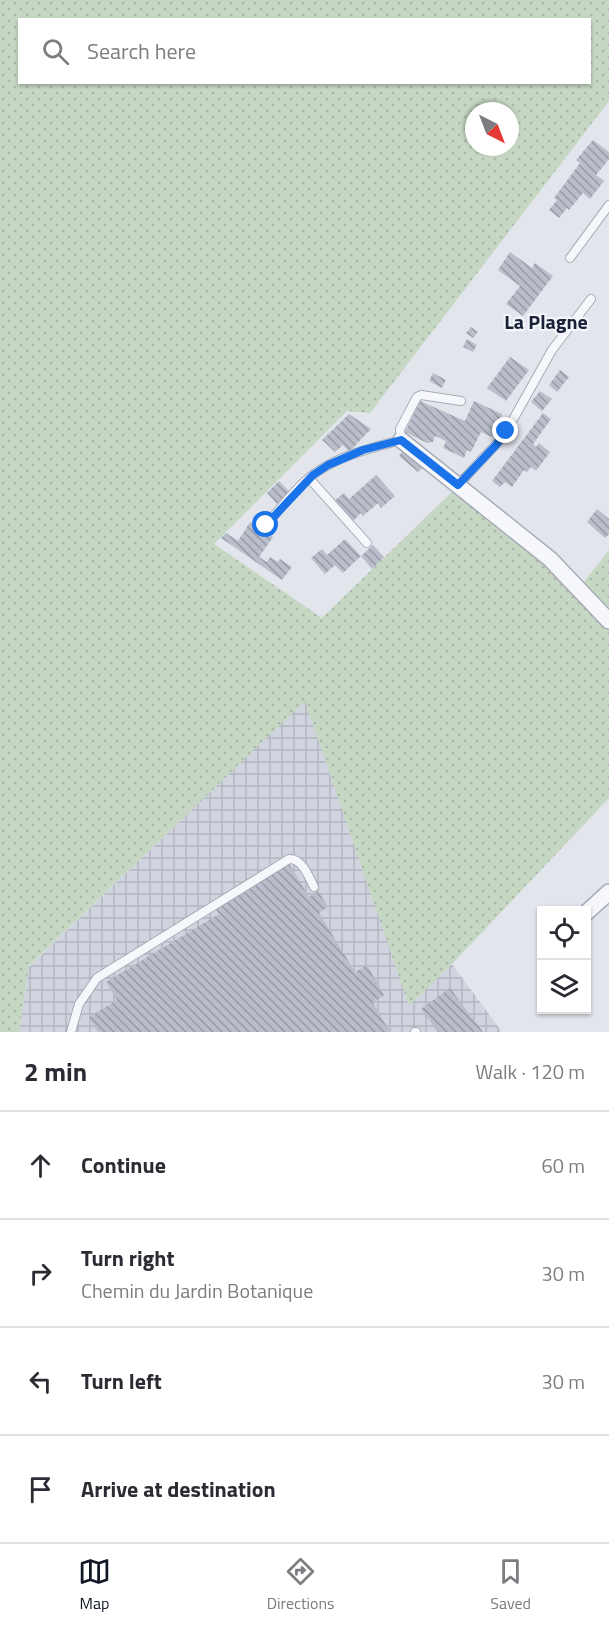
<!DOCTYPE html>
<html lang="en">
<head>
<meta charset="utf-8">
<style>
  body { margin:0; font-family:"Titillium Web",sans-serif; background:#f2f2f3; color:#2b2b33 }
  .controls { position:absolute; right:18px; bottom:18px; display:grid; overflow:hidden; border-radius:0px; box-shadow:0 2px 4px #0004 }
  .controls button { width:54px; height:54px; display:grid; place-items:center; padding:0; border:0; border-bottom:2px solid #e1e1e2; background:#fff; color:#2b2b33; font:30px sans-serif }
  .compass { position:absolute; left:465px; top:102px; width:54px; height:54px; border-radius:50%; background:#fff; box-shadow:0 2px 4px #0004; rotate:138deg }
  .stop { position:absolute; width:18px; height:18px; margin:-14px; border:4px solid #1a73e8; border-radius:50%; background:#fff }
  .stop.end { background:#1a73e8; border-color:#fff; box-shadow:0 2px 6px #0008 }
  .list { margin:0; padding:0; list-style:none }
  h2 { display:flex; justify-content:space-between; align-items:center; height:78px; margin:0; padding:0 24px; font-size:26px }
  h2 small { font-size:20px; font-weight:400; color:#7c7c81 }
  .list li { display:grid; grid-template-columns:39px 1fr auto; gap:18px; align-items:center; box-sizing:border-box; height:108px; padding:0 24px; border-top:2px solid #e1e1e2 }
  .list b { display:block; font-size:22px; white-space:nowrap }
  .list p { margin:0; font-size:20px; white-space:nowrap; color:#7c7c81 }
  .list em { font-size:20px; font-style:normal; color:#7c7c81 }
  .icon { flex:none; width:33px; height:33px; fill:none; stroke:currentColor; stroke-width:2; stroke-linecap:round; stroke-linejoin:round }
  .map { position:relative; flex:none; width:609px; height:1032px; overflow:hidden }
  .search { position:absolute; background:#fff; box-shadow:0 2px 4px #0004; left:18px; right:18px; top:18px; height:66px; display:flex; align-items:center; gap:15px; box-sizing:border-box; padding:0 21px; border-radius:0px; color:#7c7c81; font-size:22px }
  .sheet { height:510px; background:#fff }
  nav { display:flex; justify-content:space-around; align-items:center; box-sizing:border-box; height:84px; border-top:2px solid #e1e1e2; background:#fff; font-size:16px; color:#7c7c81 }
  nav a { display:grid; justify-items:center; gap:3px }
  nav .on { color:#111827 }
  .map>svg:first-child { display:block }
</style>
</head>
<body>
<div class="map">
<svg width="609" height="1032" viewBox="0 0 609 1032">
  <defs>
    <pattern id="industrial-grid" width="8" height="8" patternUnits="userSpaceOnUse" patternTransform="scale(1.5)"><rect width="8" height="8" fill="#d0d4de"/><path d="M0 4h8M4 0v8" fill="none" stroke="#b3b6c0"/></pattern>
    <pattern id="grass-dots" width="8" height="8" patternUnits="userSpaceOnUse" patternTransform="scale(1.5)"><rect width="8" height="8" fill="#c6d7c3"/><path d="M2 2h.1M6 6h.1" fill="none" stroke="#aab9a9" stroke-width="1.8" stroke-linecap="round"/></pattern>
    <pattern id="building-back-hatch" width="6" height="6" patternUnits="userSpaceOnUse" patternTransform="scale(1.5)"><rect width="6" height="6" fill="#b9beca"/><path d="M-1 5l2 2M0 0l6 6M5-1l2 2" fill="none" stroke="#969ba6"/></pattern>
  </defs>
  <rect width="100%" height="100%" fill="#e2e5ec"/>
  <!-- industrial -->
  <polygon fill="url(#industrial-grid)" points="305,700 409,1005 452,964 502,1032 19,1032 29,967"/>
  <!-- grass -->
  <path fill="url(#grass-dots)" fill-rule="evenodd" d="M0 0H609V101L370 413 347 411 214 544 322 618 455 489 584 582 609 550V798L452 964 409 1006 305 701 29 966 19 1032H0ZM20 20H590V82H20ZM474 111H510V147H474Z"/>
  <!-- building -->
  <g fill="url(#building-back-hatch)">
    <polygon points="593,140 609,152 609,159 596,175 604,181 590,199 583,193 569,210 567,208 559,218 549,210 557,200 554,198 580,163 576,160"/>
    <polygon points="510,252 532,268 535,263 553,276 523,316 506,304 520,286 498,270"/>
    <polygon points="471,327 478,332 473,338 466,333"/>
    <polygon points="467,339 477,345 473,352 463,347"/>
    <polygon points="510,357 529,370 506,401 487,388"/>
    <polygon points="560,370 569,377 557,392 549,385"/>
    <polygon points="433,373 446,380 442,388 429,381"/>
    <polygon points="540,391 552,399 542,411 531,402"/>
    <polygon points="420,401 465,421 474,401 502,414 492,437 481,432 471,452 467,450 464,458 443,448 446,441 435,436 433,442 427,443 405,432"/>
    <polygon points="543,413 551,419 533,444 536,447 539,443 550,452 536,471 531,467 527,472 524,470 512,487 505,482 500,487 492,481"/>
    <polygon points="349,414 371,429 349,452 343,445 335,452 322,440"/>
    <polygon points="403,451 424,466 418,472 399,456"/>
    <polygon points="376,475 395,496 381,508 378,503 363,516 361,513 353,521 334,501 344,493 349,499"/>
    <polygon points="279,481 289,491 277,504 267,493"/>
    <polygon points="597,509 609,519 609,534 605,538 587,522"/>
    <polygon points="250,522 273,537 259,557 267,562 270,557 278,562 280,559 292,567 282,580 221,538 226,533 238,541"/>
    <polygon points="345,539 361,556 373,545 384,557 372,569 361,556 343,573 335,565 325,574 311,558 322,549 327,555"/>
    <polygon points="288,862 309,897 318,891 328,907 319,913 355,972 367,965 384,995 373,1003 390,1032 98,1032 89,1017 117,1000 106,982 219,914 214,907"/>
    <polygon points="450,988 483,1032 438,1032 421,1009"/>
  </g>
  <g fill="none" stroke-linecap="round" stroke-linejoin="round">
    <defs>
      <g id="service">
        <polyline points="570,258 609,205"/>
        <polyline points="309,478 367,543"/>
        <polyline points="458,485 501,439 515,416 552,350 591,299"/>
        <path d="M266 525C281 508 296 487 314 474 340 455 371 448 401 440L400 429 417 397 421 395 461 401"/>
        <path d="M71 1032 79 1004 97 978 289 859C302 858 309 877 314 887"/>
        <polyline points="415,1032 416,1032"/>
      </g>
      <g id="minor">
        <polyline points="401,440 550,559 609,621"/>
        <polyline points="586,913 609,892"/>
      </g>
    </defs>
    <!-- service casing -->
    <use href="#service" stroke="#a6abb7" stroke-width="10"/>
    <!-- minor casing -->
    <use href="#minor" stroke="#a6abb7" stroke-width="18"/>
    <!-- service -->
    <use href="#service" stroke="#f6f7fa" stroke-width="8"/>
    <!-- minor -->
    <use href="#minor" stroke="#f6f7fa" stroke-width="15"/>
  </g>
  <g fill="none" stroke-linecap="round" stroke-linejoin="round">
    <!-- route -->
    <polyline stroke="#1a73e8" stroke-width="8" points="266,525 313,475 328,465 363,450 401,440 458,485 496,445 506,431"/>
  </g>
  <g text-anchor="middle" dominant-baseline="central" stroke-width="4.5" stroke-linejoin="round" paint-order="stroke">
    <!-- neighbourhood labels -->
    <g font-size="20" font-weight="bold" fill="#1a2237" stroke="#f2f5f9">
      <text x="546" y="321">La Plagne</text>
    </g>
  </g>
</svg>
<div class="controls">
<button><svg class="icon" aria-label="locate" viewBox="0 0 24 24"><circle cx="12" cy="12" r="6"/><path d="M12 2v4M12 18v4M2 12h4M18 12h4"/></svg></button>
<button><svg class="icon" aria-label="layers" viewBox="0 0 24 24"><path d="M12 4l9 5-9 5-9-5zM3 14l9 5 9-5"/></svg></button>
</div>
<svg class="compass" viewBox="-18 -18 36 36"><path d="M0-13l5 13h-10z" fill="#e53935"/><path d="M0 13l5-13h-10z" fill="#7c7c81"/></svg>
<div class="stop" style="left:266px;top:525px"></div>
<div class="stop end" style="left:506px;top:431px"></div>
<div class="search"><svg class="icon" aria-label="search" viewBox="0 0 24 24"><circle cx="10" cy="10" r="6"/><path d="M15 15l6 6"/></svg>Search here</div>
</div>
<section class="sheet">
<h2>2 min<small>Walk · 120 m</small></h2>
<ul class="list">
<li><svg class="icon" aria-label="ahead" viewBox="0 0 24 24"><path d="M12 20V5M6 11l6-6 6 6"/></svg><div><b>Continue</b></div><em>60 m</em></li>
<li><svg class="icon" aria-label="right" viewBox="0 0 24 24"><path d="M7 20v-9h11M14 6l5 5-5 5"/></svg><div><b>Turn right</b><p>Chemin du Jardin Botanique</p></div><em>30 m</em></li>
<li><svg class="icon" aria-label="left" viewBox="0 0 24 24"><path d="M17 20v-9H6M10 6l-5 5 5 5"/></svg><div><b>Turn left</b></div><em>30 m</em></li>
<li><svg class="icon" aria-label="arrive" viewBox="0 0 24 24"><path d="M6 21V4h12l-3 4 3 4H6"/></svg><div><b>Arrive at destination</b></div></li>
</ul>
</section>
<nav>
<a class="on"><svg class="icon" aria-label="map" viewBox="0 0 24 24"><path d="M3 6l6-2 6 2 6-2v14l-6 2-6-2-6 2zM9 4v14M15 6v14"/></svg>Map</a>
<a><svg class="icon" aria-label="directions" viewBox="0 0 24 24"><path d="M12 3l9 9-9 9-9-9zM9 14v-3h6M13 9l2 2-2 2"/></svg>Directions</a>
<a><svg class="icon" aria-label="saved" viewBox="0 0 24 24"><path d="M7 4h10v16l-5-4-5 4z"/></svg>Saved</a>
</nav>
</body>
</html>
